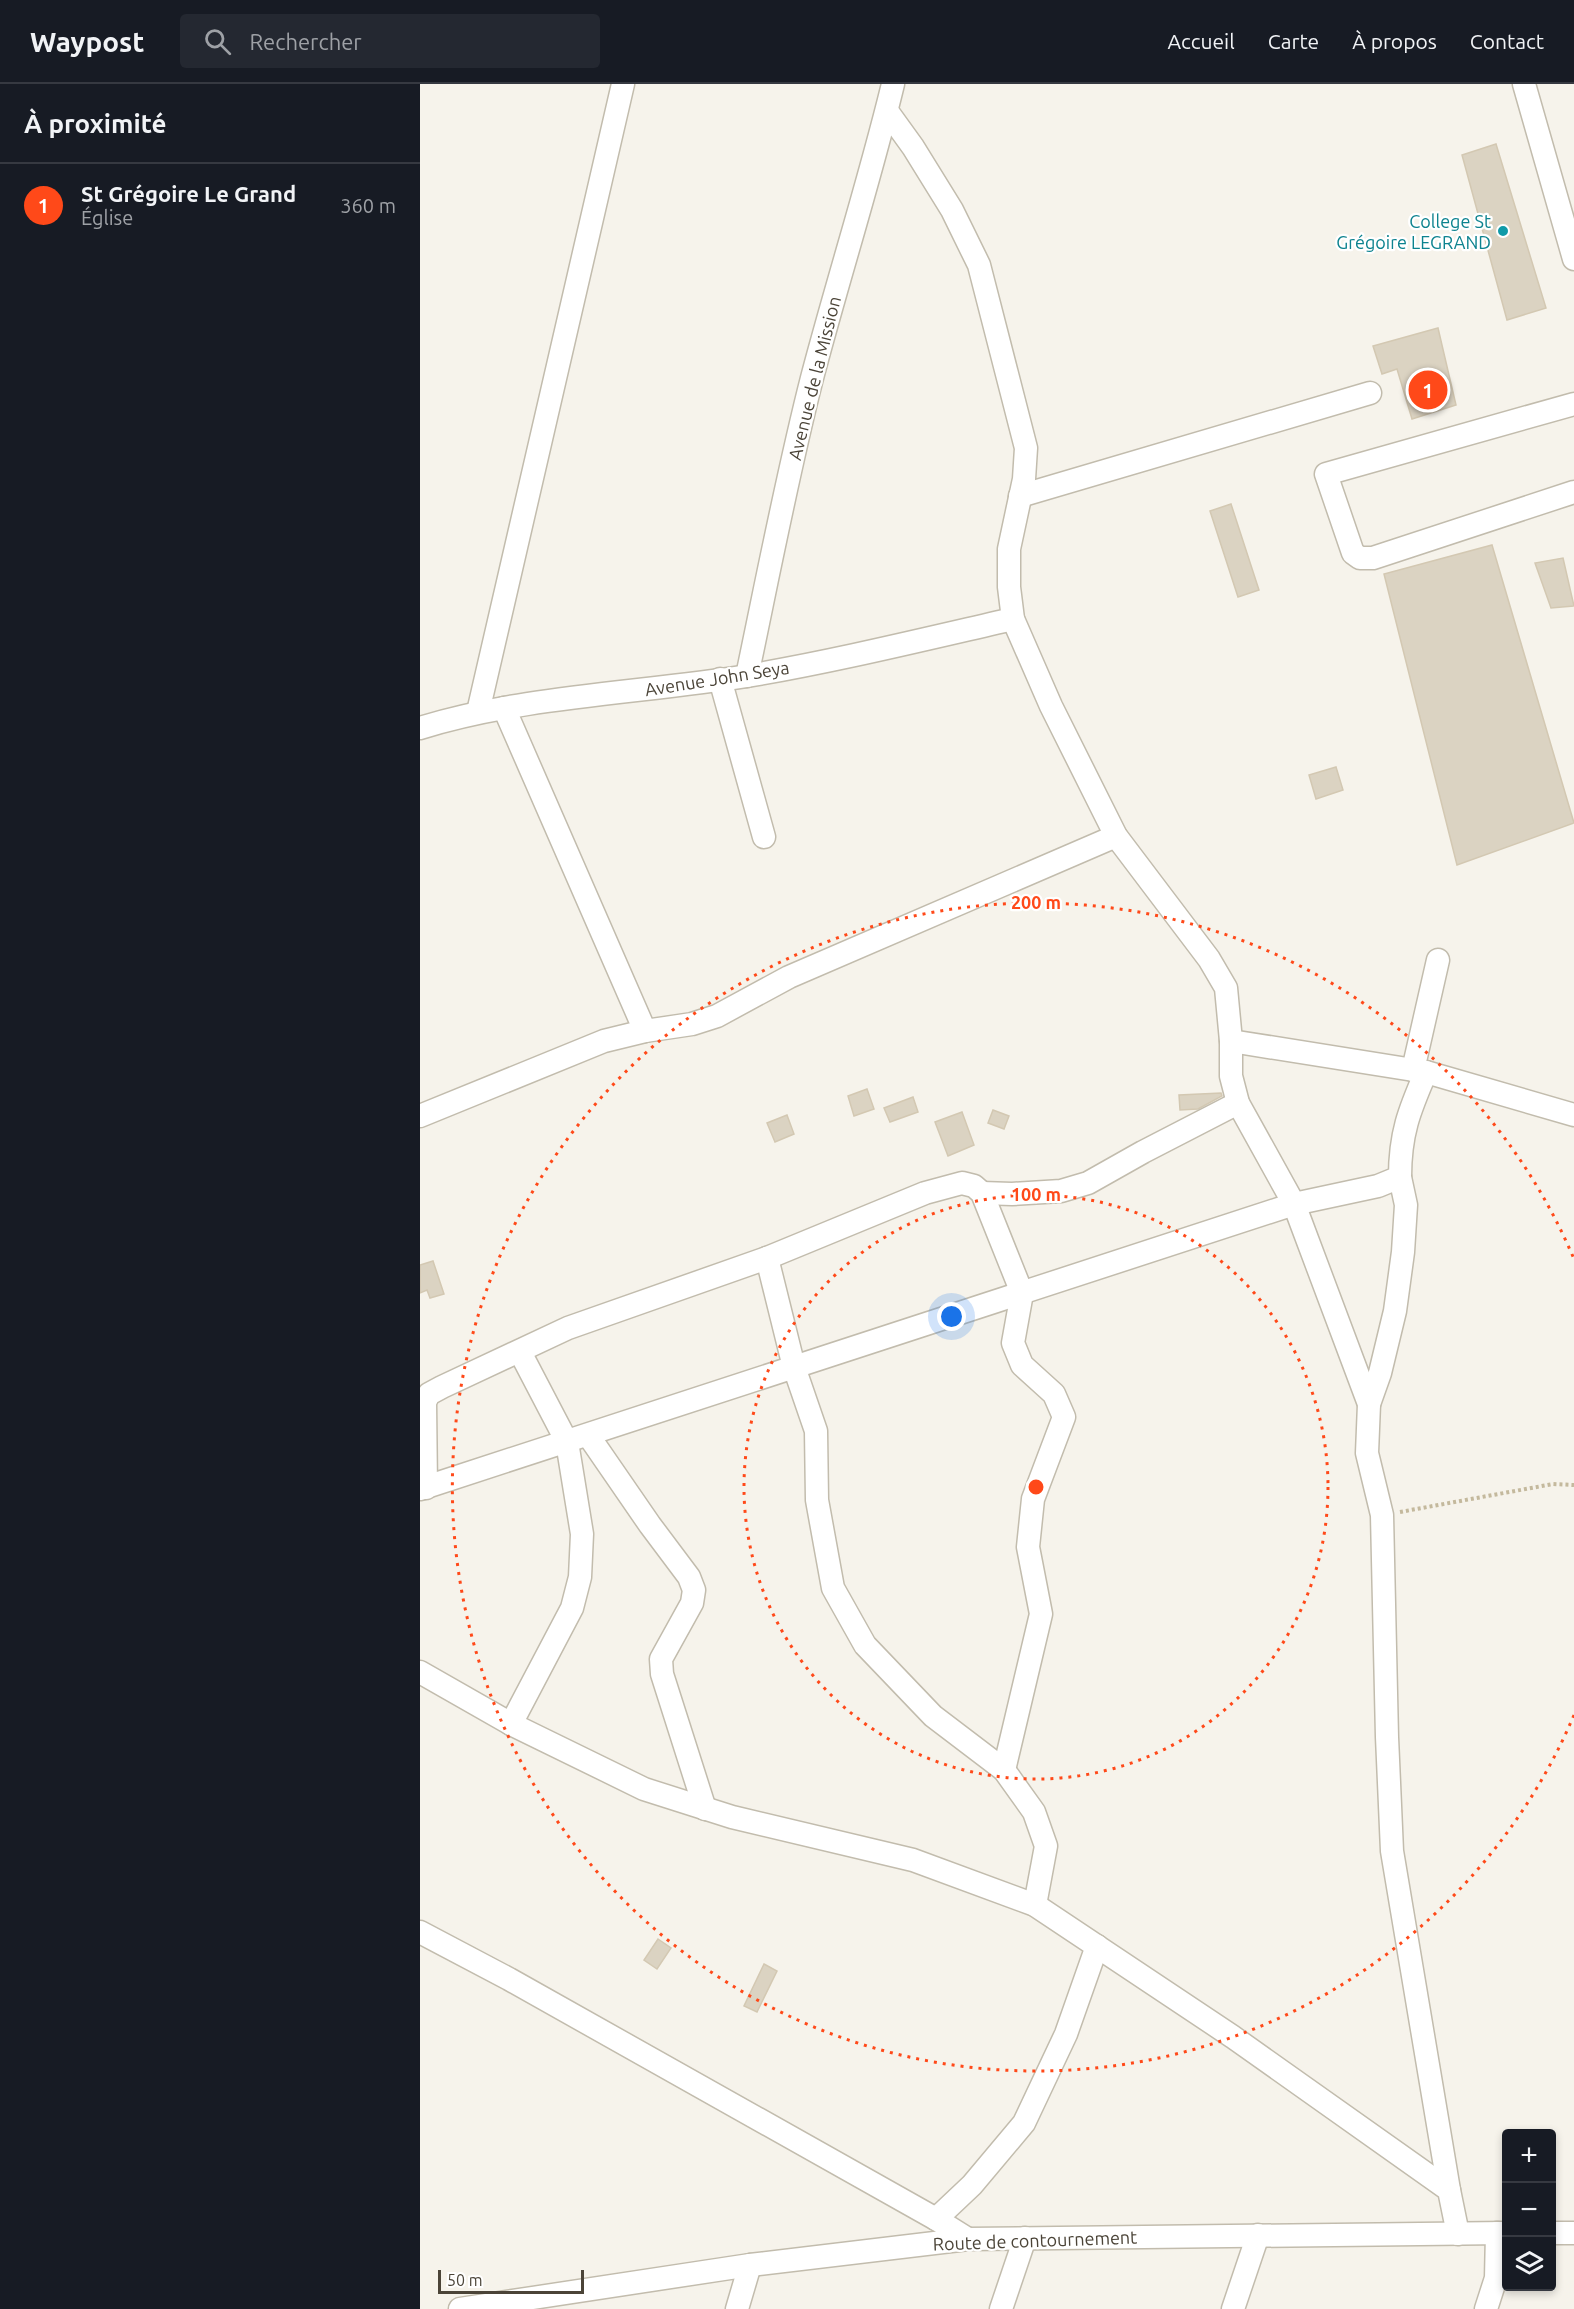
<!DOCTYPE html>
<html lang="fr">
<head>
<meta charset="utf-8">
<style>
  body { margin:0; font-family:Ubuntu,sans-serif; background:#242831; color:#f1f3f6 }
  .controls { position:absolute; right:18px; bottom:18px; display:grid; overflow:hidden; border-radius:6px; box-shadow:0 3px 9px #0003 }
  .controls button { width:54px; height:54px; display:grid; place-items:center; padding:0; border:0; border-bottom:2px solid #363941; background:#171b24; color:#f1f3f6; font:30px sans-serif }
  .scale { position:absolute; left:18px; bottom:15px; width:146px; box-sizing:border-box; padding-left:6px; border:3px solid #4b4438; border-top:0; font-size:16px; line-height:21px; white-space:nowrap; color:#4b4438; -webkit-text-stroke:4px #fff; paint-order:stroke }
  .you { position:absolute; left:532px; top:1233px; width:21px; height:21px; margin:-15px; border:4px solid #fff; border-radius:50%; background:#1a73e8; box-shadow:0 0 0 9px #1a73e833 }
  .badge { display:grid; place-items:center; width:39px; height:39px; border-radius:50%; background:#ff4919; color:#fff; font-size:20px; font-weight:700 }
  .pin { position:absolute; translate:-50% -50%; border:3px solid #fff; box-shadow:0 2px 6px #0006 }
  .list { margin:0; padding:0; list-style:none }
  h2 { display:flex; justify-content:space-between; align-items:center; height:78px; margin:0; padding:0 24px; font-size:26px }
  h2 small { font-size:20px; font-weight:400; color:#9ea1a6 }
  .list li { display:grid; grid-template-columns:39px 1fr auto; gap:18px; align-items:center; box-sizing:border-box; height:84px; padding:0 24px; border-top:2px solid #363941 }
  .list b { display:block; font-size:22px; white-space:nowrap }
  .list p { margin:0; font-size:20px; white-space:nowrap; color:#9ea1a6 }
  .list em { font-size:20px; font-style:normal; color:#9ea1a6 }
  .icon { flex:none; width:33px; height:33px; fill:none; stroke:currentColor; stroke-width:2; stroke-linecap:round; stroke-linejoin:round }
  .map { position:relative; flex:none; width:1154px; height:2225px; overflow:hidden }
  header { display:flex; align-items:center; gap:36px; box-sizing:border-box; height:84px; padding:0 30px; background:#171b24; border-bottom:2px solid #363941 }
  header strong { font-size:28px }
  nav { display:flex; gap:33px; margin-inline-start:auto; font-size:21px }
  .search { width:420px; height:54px; background:#242831; display:flex; align-items:center; gap:15px; box-sizing:border-box; padding:0 21px; border-radius:6px; color:#9ea1a6; font-size:22px }
  main { display:flex }
  aside { flex:1; background:#171b24 }
  .map>svg:first-child { display:block }
</style>
</head>
<body>
<header>
<strong>Waypost</strong>
<div class="search"><svg class="icon" aria-label="search" viewBox="0 0 24 24"><circle cx="10" cy="10" r="6"/><path d="M15 15l6 6"/></svg>Rechercher</div>
<nav><a>Accueil</a><a>Carte</a><a>À propos</a><a>Contact</a></nav>
</header>
<main>
<aside>
<h2>À proximité<small></small></h2>
<ul class="list">
<li><span class="badge">1</span><div><b>St Grégoire Le Grand</b><p>Église</p></div><em>360 m</em></li>
</ul>
</aside>
<div class="map">
<svg width="1154" height="2225" viewBox="0 0 1154 2225">
  <rect width="100%" height="100%" fill="#f6f3eb"/>
  <!-- building -->
  <g fill="#dbd3c2" stroke="#d3c8b2" stroke-width="1.5">
    <polygon points="1076,60 1126,224 1087,236 1042,71"/>
    <polygon points="1018,244 1036,321 992,335 977,285 962,290 953,262"/>
    <polygon points="811,420 839,506 818,513 790,427"/>
    <polygon points="1072,461 1154,739 1037,781 964,490"/>
    <polygon points="1143,474 1154,522 1131,524 1115,479"/>
    <polygon points="916,683 923,706 896,715 889,691"/>
    <polygon points="447,1005 454,1025 434,1032 428,1012"/>
    <polygon points="801,1009 802,1012 778,1025 760,1026 759,1011"/>
    <polygon points="493,1013 498,1028 470,1038 464,1024"/>
    <polygon points="573,1026 589,1032 584,1045 568,1039"/>
    <polygon points="542,1028 554,1061 528,1072 515,1038"/>
    <polygon points="367,1031 374,1050 355,1058 347,1039"/>
    <polygon points="13,1177 24,1210 10,1214 7,1206 0,1209 0,1181"/>
    <polygon points="238,1855 251,1864 237,1885 224,1876"/>
    <polygon points="344,1880 357,1887 337,1928 324,1922"/>
  </g>
  <g fill="none" stroke-linecap="round" stroke-linejoin="round">
    <defs>
      <g id="minor">
        <polyline points="1104,0 1154,175"/>
        <polyline points="467,27 493,63 532,126 559,181 606,364 604,395 589,465 589,503 593,535 631,622 696,752 789,875 806,904 811,957 811,992 818,1019 874,1120 949,1320 947,1369 962,1431 967,1653 972,1767 1029,2106"/>
        <polyline points="1154,320 906,390 933,469 940,474 953,474 1154,408"/>
        <polyline points="600,412 950,309"/>
        <path d="M327 592C348 492 367 392 392 294 418 195 449 99 473 0"/>
        <polyline points="300,595 344,753"/>
        <polyline points="84,624 225,947"/>
        <polyline points="58,628 203,0"/>
        <path d="M0 644C103 612 220 609 327 592 416 577 505 555 593 535"/>
        <polyline points="811,957 1006,988 1154,1031"/>
        <polyline points="993,986 1018,876"/>
        <polyline points="0,1032 184,957 225,947 272,940 297,932 369,893 696,752"/>
        <polyline points="562,1109 592,1110 641,1107 668,1099 723,1068 818,1019"/>
        <polyline points="347,1174 374,1283 396,1347 397,1416 413,1504 445,1561 513,1632 584,1686 614,1728 626,1762 615,1821"/>
        <polyline points="949,1320 960,1289 975,1227 983,1168 986,1121 980,1093"/>
        <polyline points="168,1351 230,1441 269,1493 274,1506 272,1519 241,1575 242,1590 285,1725"/>
        <polyline points="6,1404 5,1318 9,1310 22,1303 148,1244 347,1174 505,1109 542,1099 554,1102 562,1109 602,1209 593,1259 602,1281 634,1310 644,1333 613,1415 608,1463 621,1530 584,1686"/>
        <path d="M0 1405 874 1120 958 1102 980 1093C980 1050 989 1027 1006 988"/>
        <polyline points="0,1588 91,1640 224,1705 312,1733 493,1776 615,1821 813,1953 1029,2106 1038,2150"/>
        <polyline points="91,1640 152,1524 160,1493 162,1450 147,1358 100,1268"/>
        <polyline points="0,1848 89,1895 516,2135 548,2155"/>
        <polyline points="516,2135 552,2101 604,2039 646,1950 677,1862"/>
        <polyline points="1132,2149 1154,2149"/>
        <polyline points="40,2225 330,2181 548,2155 1086,2149"/>
        <polyline points="317,2225 330,2181"/>
        <polyline points="581,2225 605,2154"/>
        <polyline points="813,2225 838,2151"/>
        <polyline points="1066,2225 1076,2194 1077,2149"/>
      </g>
    </defs>
    <!-- minor casing -->
    <use href="#minor" stroke="#c2bcad" stroke-width="25"/>
    <!-- path -->
    <polyline stroke="#c4b99d" stroke-width="4" stroke-dasharray="3 3" stroke-linecap="butt" points="980,1428 1133,1400 1154,1401"/>
    <!-- minor -->
    <use href="#minor" stroke="#fff" stroke-width="22"/>
  </g>
  <!-- distance rings -->
  <g fill="none" stroke="#ff4919" stroke-width="3" stroke-dasharray="3 6">
    <circle cx="616" cy="1403" r="292"/>
    <path d="M1154 1631A584 584 0 1 1 1154 1175"/>
  </g>
  <!-- markers -->
  <circle fill="#0f9aa8" stroke="#fff" stroke-width="2" cx="1083" cy="147" r="6"/>
  <g text-anchor="middle" dominant-baseline="central" stroke-width="4.5" stroke-linejoin="round" paint-order="stroke">
    <!-- culture labels -->
    <g font-size="18" fill="#0d838f" stroke="#fff" text-anchor="end">
      <text x="1071" y="137">College St<tspan x="1071" dy="21">Grégoire LEGRAND</tspan></text>
    </g>
    <!-- street labels -->
    <g font-size="18" fill="#4b4438" stroke="#fff">
      <text transform="translate(394 294) rotate(-76)">Avenue de la Mission</text>
      <text transform="translate(297 594) rotate(-9)">Avenue John Seya</text>
      <text transform="translate(615 2156) rotate(-2)">Route de contournement</text>
    </g>
  </g>
  <circle cx="616" cy="1403" r="9" fill="#ff4919" stroke="#fff" stroke-width="3"/>
  <g font-size="18" text-anchor="middle" font-weight="bold" fill="#ff4919" stroke="#fff" stroke-width="4.5" stroke-linejoin="round" paint-order="stroke">
    <text x="616" y="825">200 m</text>
    <text x="616" y="1117">100 m</text>
  </g>
</svg>
<div class="controls">
<button>+</button>
<button>−</button>
<button><svg class="icon" aria-label="layers" viewBox="0 0 24 24"><path d="M12 4l9 5-9 5-9-5zM3 14l9 5 9-5"/></svg></button>
</div>
<div class="scale">50 m</div>
<div class="you"></div>
<div class="pin badge" style="left:1008px;top:306px">1</div>
</div>
</main>
</body>
</html>
